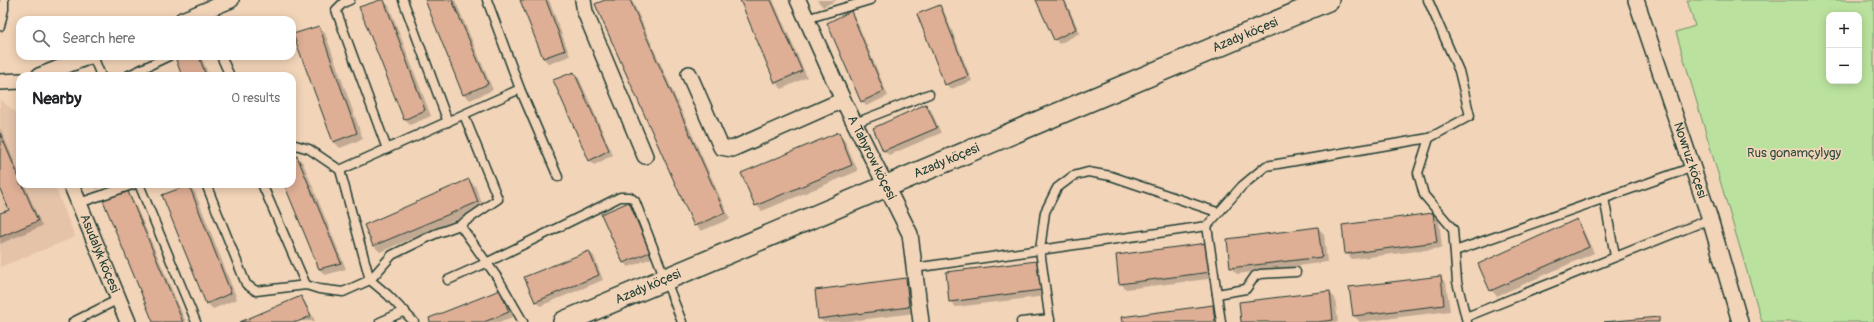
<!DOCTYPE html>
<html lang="en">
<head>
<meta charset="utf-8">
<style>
  body { margin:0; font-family:Pangolin,sans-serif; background:#f6f6f6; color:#202124 }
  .controls { position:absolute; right:12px; top:12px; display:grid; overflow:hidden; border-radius:8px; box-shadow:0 2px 10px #0003 }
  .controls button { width:36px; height:36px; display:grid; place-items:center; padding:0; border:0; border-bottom:1px solid #e0e0e0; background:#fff; color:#202124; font:20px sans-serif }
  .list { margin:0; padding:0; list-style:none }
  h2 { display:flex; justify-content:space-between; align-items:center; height:52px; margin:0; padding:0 16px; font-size:17px }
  h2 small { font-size:13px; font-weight:400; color:#757577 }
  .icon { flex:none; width:22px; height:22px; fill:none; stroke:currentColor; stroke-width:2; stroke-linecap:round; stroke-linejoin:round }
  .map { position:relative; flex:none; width:1874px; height:322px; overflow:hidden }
  .search { position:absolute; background:#fff; box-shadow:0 2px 10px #0003; left:16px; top:16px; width:280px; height:44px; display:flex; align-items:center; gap:10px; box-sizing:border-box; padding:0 14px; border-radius:12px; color:#757577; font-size:15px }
  .panel { position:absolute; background:#fff; box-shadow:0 2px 10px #0003; left:16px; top:72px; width:280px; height:116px; border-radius:12px }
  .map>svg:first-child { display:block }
</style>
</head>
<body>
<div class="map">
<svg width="1874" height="322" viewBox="0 0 1874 322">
  <rect width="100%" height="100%" fill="#f2d4b8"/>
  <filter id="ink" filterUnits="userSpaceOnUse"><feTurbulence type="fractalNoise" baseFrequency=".025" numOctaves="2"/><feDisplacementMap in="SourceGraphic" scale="8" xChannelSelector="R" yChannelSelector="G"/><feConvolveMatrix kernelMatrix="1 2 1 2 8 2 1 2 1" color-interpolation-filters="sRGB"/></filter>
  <g filter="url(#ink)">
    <!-- built -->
    <polygon fill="#e4c3a9" points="0,99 20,116 20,184 54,184 75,237 0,267"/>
    <!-- green -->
    <path fill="#bae29e" stroke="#6c9069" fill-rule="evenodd" d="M1687 0H1874V322H1762L1676 32 1695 26ZM1829 15H1859V81H1829Z"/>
    <!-- shadow -->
    <g fill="#0003">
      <polygon points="383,0 389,6 431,116 410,125 404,119"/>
      <polygon points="427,0 455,0 493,90 470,100 464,94"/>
      <polygon points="521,0 549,0 570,56 549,64 543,58"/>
      <polygon points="607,0 632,0 730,219 701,231 695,225"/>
      <polygon points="741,0 773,0 807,77 782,89 776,83"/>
      <polygon points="817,0 837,0 823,7"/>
      <polygon points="1037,0 1065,0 1080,33 1059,44 1055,39"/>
      <polygon points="940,6 944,11 972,81 951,89 946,84"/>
      <polygon points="851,13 855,17 888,96 866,106 862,101"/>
      <polygon points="319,27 325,33 363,139 340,148 334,142 295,34"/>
      <polygon points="187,56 201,56 209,76 184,76"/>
      <polygon points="574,73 579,78 613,155 594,165 590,160"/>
      <polygon points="926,105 931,110 941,133 889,155 884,151 874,128"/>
      <polygon points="0,128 20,175 20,184 24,184 42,226 0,244 0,214 10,210 0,186"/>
      <polygon points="838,133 844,139 858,171 762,211 756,205"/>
      <polygon points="297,157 303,163 346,269 325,275 319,269 285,184 292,184 292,159"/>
      <polygon points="469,180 475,186 484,208 380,252 374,246 365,225"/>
      <polygon points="91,184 107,184 96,189"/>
      <polygon points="189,186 195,192 237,299 213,309 207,303"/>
      <polygon points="126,191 132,197 186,322 154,322"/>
      <polygon points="629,203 634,208 654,257 629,267 624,263"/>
      <polygon points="1433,214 1439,220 1442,248 1352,259 1346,253"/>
      <polygon points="1577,221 1582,227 1594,253 1497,296 1491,290"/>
      <polygon points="1318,228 1324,234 1327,262 1237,274 1231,268"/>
      <polygon points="1207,244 1216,278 1126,289 1120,283"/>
      <polygon points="589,252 594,256 603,280 540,306 535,301"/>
      <polygon points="1037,262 1043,268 1046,296 956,307 950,301"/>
      <polygon points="1440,277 1446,283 1450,311 1360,322 1354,316 1351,288"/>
      <polygon points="906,279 911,285 915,313 843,322 823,322 819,318"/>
      <polygon points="499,291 504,295 513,317 499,322 431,322"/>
      <polygon points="1329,292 1335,298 1338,322 1242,322"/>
      <polygon points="301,297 305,302 315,321 242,322"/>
      <polygon points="1212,306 1218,312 1219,322 1123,322"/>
    </g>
    <!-- building -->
    <g fill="#deae95" stroke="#1f3d34">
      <polygon points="380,0 384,0 425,110 404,120 359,7"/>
      <polygon points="425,0 452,0 488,84 463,95"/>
      <polygon points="520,0 546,0 565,50 543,58"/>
      <polygon points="605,0 630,0 725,213 694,226 595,4"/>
      <polygon points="740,0 771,0 802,71 775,83"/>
      <polygon points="1036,0 1064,0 1076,29 1054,40"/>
      <polygon points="940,5 968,76 945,85 917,14"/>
      <polygon points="851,11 884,91 861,102 827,23"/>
      <polygon points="319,26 357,133 333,142 293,34"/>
      <polygon points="185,56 199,56 206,76 182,76 176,60"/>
      <polygon points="574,72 609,150 589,161 553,80"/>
      <polygon points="926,104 937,128 883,151 873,128"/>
      <polygon points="839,132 852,165 755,206 741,173"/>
      <polygon points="0,133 20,180 20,184 22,184 38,221 0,237 0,213 9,210 0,189"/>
      <polygon points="297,156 341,263 319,269 284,184 292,184 292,158"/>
      <polygon points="469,179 478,202 373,246 364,225"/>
      <polygon points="189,185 231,293 206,304 162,195"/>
      <polygon points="127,189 183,322 153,322 102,198"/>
      <polygon points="629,202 650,252 623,263 601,214"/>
      <polygon points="1433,213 1437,242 1345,254 1342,225"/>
      <polygon points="1577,219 1589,247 1490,291 1478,264"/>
      <polygon points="1318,227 1322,257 1230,268 1227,239"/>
      <polygon points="1207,243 1211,272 1119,284 1116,255"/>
      <polygon points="589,251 599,275 535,302 524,277"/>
      <polygon points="1037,261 1041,290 949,302 946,272"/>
      <polygon points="1441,276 1444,305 1353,316 1349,287"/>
      <polygon points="906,278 909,307 818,319 815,290"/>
      <polygon points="500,290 509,312 484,322 430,322 429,318"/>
      <polygon points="1330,291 1333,320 1318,322 1241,322 1239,302"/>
      <polygon points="301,296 311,316 297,322 240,322"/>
      <polygon points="1213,305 1215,322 1122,322 1121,317"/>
      <polygon points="1659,317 1659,322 1604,322"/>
    </g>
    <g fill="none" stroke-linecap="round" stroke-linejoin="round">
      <defs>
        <g id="lane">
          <polyline points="350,0 343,3 336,10 387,149"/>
          <polyline points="403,0 448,122"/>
          <polyline points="1428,0 1459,71 1470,116 1429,138 1418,173 1424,195 1453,229 1457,282 1467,322"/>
          <polyline points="806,19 870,0"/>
          <polyline points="0,26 4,9 4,0"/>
          <polyline points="93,56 101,76"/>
          <polyline points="221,56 230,76"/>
          <polyline points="127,76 169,56"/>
          <polyline points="520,89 558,177"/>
          <polyline points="855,123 929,94"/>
          <polyline points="292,144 309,149 340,170 520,89 487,0"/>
          <polyline points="340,170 370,280"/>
          <polyline points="139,184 196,322"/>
          <polyline points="206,184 246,284 256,291 306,285 319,289 343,292 370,280 388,295 414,322"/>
          <polyline points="262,184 306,285"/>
          <polyline points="1604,198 1615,256"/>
          <polyline points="79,203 135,184"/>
          <polyline points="460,225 498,199 464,115"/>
          <polyline points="1207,226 1221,322"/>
          <polyline points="1455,251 1693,167"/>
          <polyline points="914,268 1207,226 1242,186 1266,166 1429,138"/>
          <polyline points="370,280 392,255 435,234 460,225 499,280 523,322"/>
          <polyline points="448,280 486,263 620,197 630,197 635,201 682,322"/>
          <polyline points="1217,294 1246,289 1255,276 1260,274 1296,272"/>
          <polyline points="1466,317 1710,219"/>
          <polyline points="73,322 119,299"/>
          <polyline points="380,322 405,311"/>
          <polyline points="1021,322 1050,319"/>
          <polyline points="1050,322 1040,250 1045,212 1057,188 1073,176 1088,172 1111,176 1217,212"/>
        </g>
        <g id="street">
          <polyline points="583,0 585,12 645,156"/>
          <path id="s1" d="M798 0 843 100 910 234 921 322"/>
          <path id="s2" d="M1636 0 1710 219 1740 322"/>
          <polyline points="182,20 231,0"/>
          <polyline points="689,74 721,147 732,149 843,100"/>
          <polyline points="39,76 90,56"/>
          <polyline points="0,82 20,81"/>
          <path id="s3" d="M71 184 128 322"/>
        </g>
        <g id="secondary">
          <path id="s4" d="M564 322 1328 0"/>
        </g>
      </defs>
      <!-- lane casing -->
      <use href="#lane" stroke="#1f3d34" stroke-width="11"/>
      <!-- street casing -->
      <use href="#street" stroke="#1f3d34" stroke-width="18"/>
      <!-- secondary casing -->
      <use href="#secondary" stroke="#1f3d34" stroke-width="24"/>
      <!-- lane -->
      <use href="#lane" stroke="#f2d4b8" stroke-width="8"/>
      <!-- street -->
      <use href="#street" stroke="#f2d4b8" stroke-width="15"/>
      <!-- secondary -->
      <use href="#secondary" stroke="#f2d4b8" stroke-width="21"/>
    </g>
  </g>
  <g text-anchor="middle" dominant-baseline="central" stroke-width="3.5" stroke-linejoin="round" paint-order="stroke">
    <!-- street labels -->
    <g font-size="13" fill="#1f3d34" stroke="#f2d4b8">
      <text stroke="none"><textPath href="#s4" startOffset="739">Azady köçesi</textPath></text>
      <text stroke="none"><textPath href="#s1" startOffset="174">A Tahyrow köçesi</textPath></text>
      <text stroke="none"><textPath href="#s2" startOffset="169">Nowruz köçesi</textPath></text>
      <text stroke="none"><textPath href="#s4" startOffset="415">Azady köçesi</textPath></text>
      <text stroke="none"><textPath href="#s3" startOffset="75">Asudalyk köçesi</textPath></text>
      <text stroke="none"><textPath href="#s4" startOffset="91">Azady köçesi</textPath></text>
    </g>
    <!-- park labels -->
    <g font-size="13" fill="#2e4e3f" stroke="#f2d4b8">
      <text x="1794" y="153">Rus gonamçylygy</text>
    </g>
  </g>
</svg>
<div class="controls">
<button>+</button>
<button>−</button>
</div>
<div class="search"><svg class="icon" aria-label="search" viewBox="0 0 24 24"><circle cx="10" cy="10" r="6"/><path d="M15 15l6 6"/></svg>Search here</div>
<section class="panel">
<h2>Nearby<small>0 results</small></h2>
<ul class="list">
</ul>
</section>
</div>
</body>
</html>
